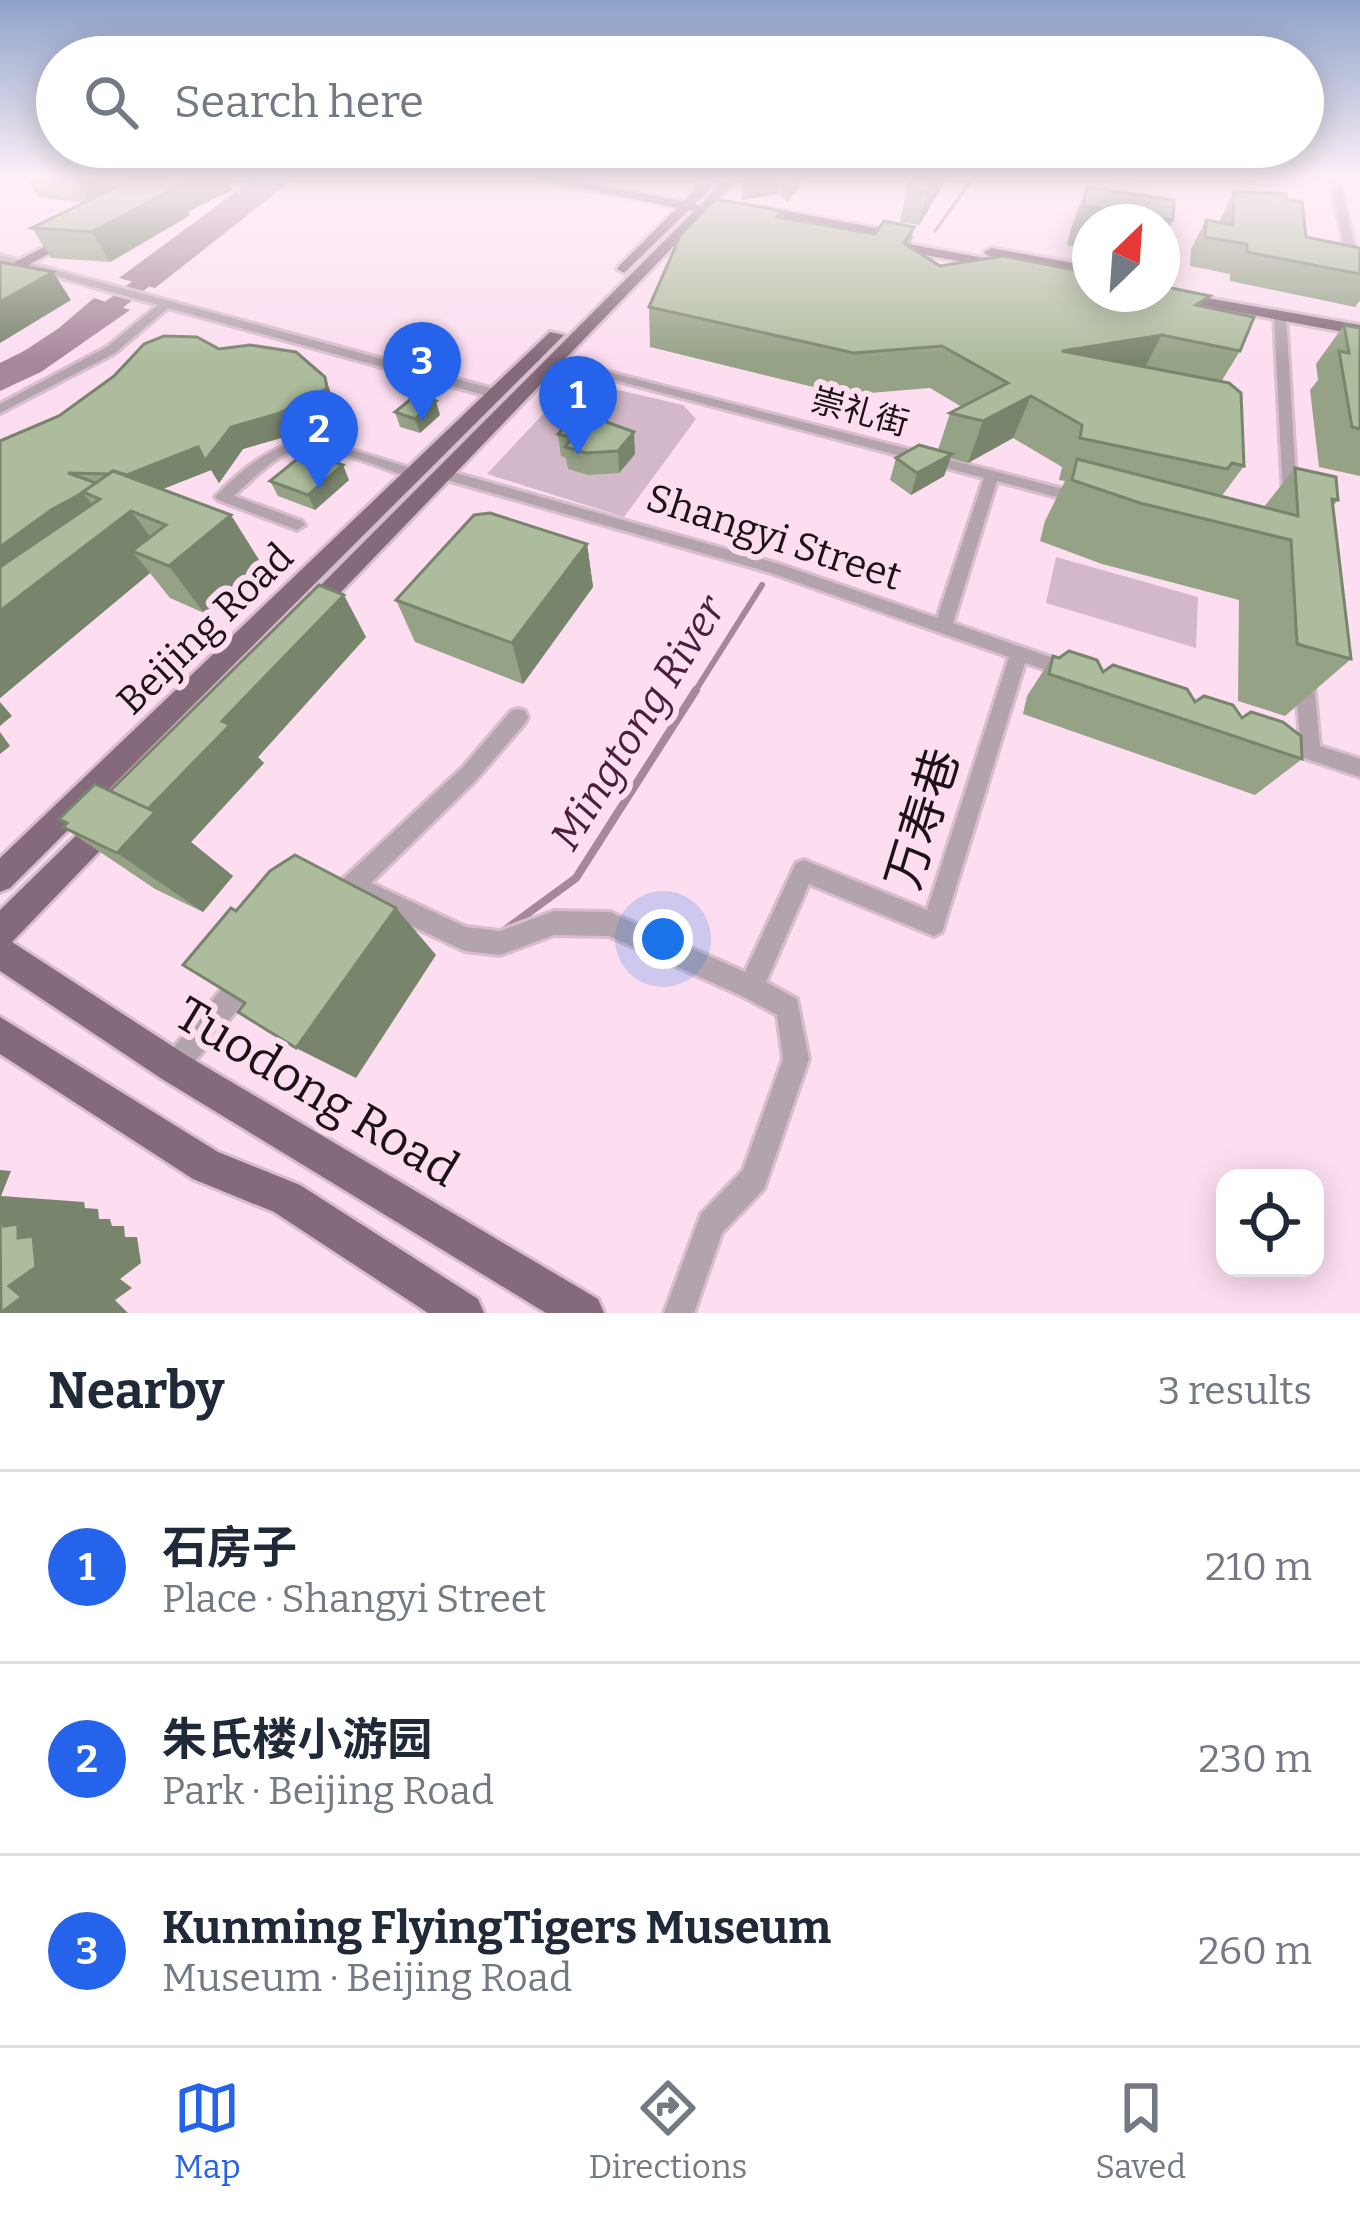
<!DOCTYPE html>
<html lang="en">
<head>
<meta charset="utf-8">
<style>
  body { margin:0; font-family:Bitter,"Noto Sans SC",serif; background:#f6f6f7; color:#1f2937 }
  .controls { position:absolute; right:36px; bottom:36px; display:grid; overflow:hidden; border-radius:24px; box-shadow:0 6px 30px #0003 }
  .controls button { width:108px; height:108px; display:grid; place-items:center; padding:0; border:0; border-bottom:3px solid #e0e1e3; background:#fff; color:#1f2937; font:60px sans-serif }
  .compass { position:absolute; left:1072px; top:204px; width:108px; height:108px; border-radius:50%; background:#fff; box-shadow:0 6px 30px #0003; rotate:25deg }
  .you { position:absolute; left:663px; top:939px; width:42px; height:42px; margin:-30px; border:9px solid #fff; border-radius:50%; background:#1a73e8; box-shadow:0 0 0 18px #1a73e833 }
  .badge { display:grid; place-items:center; width:78px; height:78px; border-radius:50%; background:#2563eb; color:#fff; font-size:39px; font-weight:700 }
  .pin { position:absolute; translate:-50% -99px; filter:drop-shadow(0 3px 6px #0008) }
  .pin::after { content:''; position:absolute; top:63px; width:42px; height:36px; background:inherit; clip-path:polygon(0 0,100% 0,50% 100%) }
  .list { margin:0; padding:0; list-style:none }
  h2 { display:flex; justify-content:space-between; align-items:center; height:156px; margin:0; padding:0 48px; font-size:51px }
  h2 small { font-size:39px; font-weight:400; color:#747a83 }
  .list li { display:grid; grid-template-columns:78px 1fr auto; gap:36px; align-items:center; box-sizing:border-box; height:192px; padding:0 48px; border-top:3px solid #e0e1e3 }
  .list b { display:block; font-size:45px; white-space:nowrap }
  .list p { margin:0; font-size:39px; white-space:nowrap; color:#747a83 }
  .list em { font-size:39px; font-style:normal; color:#747a83 }
  .icon { flex:none; width:66px; height:66px; fill:none; stroke:currentColor; stroke-width:2; stroke-linecap:round; stroke-linejoin:round }
  .map { position:relative; flex:none; width:1360px; height:1313px; overflow:hidden }
  .search { position:absolute; background:#fff; box-shadow:0 6px 30px #0003; left:36px; right:36px; top:36px; height:132px; display:flex; align-items:center; gap:30px; box-sizing:border-box; padding:0 42px; border-radius:66px; color:#747a83; font-size:45px }
  .sheet { height:732px; background:#fff }
  nav { display:flex; justify-content:space-around; align-items:center; box-sizing:border-box; height:168px; border-top:3px solid #e0e1e3; background:#fff; font-size:33px; color:#747a83 }
  nav a { display:grid; justify-items:center; gap:6px }
  nav .on { color:#2563eb }
  .map>svg:first-child { display:block }
</style>
</head>
<body>
<div class="map">
<svg width="1360" height="1313" viewBox="0 0 1360 1313">
  <rect width="100%" height="100%" fill="#fcdef0"/>
  <!-- green -->
  <g fill="#d2b8c8">
    <polygon points="575,380 683,405 696,419 624,517 487,474"/>
    <polygon points="1056,557 1198,597 1196,648 1046,603"/>
  </g>
  <!-- water -->
  <g fill="#a7889b">
    <polygon points="256,177 296,177 155,288 119,278"/>
    <polygon points="94,298 130,310 41,372 0,391 0,367 59,328"/>
  </g>
  <g fill="none" stroke-linecap="round" stroke-linejoin="round">
    <!-- stream-far2 -->
    <polyline stroke="#a7889b" stroke-width="3" points="935,231 974,177"/>
    <!-- stream-far1 -->
    <polyline stroke="#a7889b" stroke-width="6" points="694,693 762,585"/>
    <!-- stream -->
    <polyline stroke="#a7889b" stroke-width="8" points="505,930 576,878 696,690"/>
    <!-- river -->
    <polygon fill="#a7889b" fill-rule="evenodd" points="177,248 184,250 184,258 86,338 0,381 0,363 70,328"/>
    <defs>
      <g id="minor">
        <polygon points="1330,177 1339,177 1360,271 1360,299 1354,296"/>
        <polygon points="0,255 501,391 503,394 491,397 168,308 115,353 0,413 0,404 107,347 158,305 0,261"/>
        <polygon points="1280,312 1286,315 1297,496 1290,501 1283,496 1274,315"/>
        <polygon points="550,357 1083,494 1091,499 1083,504 997,481 953,623 1076,666 1079,671 1076,676 1070,678 1025,663 942,932 934,936 809,884 766,982 797,999 809,1059 764,1189 722,1233 694,1313 664,1313 701,1214 743,1170 783,1059 777,1015 742,996 609,936 554,935 500,955 465,951 352,898 342,902 334,899 331,891 334,883 344,878 462,768 511,711 518,709 525,711 528,717 525,723 476,780 371,883 466,927 500,931 554,911 610,912 745,972 796,863 804,860 927,910 1009,657 768,572 440,478 438,475 445,470 779,564 937,618 984,478 550,363"/>
        <path d="M314 438 420 471 422 474 415 479C391 472 325 444 305 447 276 453 254 478 234 496L302 521 305 525 297 530 218 500 215 497C242 468 274 443 314 438Z"/>
        <polygon points="1304,666 1310,668 1313,673 1320,746 1360,759 1360,777 1271,747 1268,741 1271,735 1278,733 1300,740 1295,673 1298,668"/>
        <polygon points="247,966 256,969 259,978 256,987 183,1076 174,1080 165,1076 161,1067 165,1058 238,969"/>
      </g>
      <g id="major">
        <polygon points="524,177 551,177 684,201 701,184 709,184 709,190 695,204 699,206 727,177 740,177 317,617 301,617 298,611 301,605 694,211 689,210 624,273 617,269 619,266 677,208"/>
        <polygon points="749,204 904,233 911,237 904,241 744,211 744,205"/>
        <polygon points="67,235 79,238 0,280 0,270"/>
        <polygon points="887,240 1006,262 1013,266 1006,270 882,247 880,244"/>
        <polygon points="991,248 1090,266 1090,274 986,255 984,252"/>
        <polygon points="1162,290 1360,325 1360,335 1157,297 1155,294 1162,294"/>
        <polygon points="550,332 564,335 10,888 0,892 0,858"/>
        <polygon points="108,810 118,814 122,823 118,832 12,942 186,1055 598,1299 604,1313 546,1313 162,1079 0,971 0,910 98,814"/>
        <polygon points="0,1017 218,1152 300,1185 478,1299 484,1313 428,1313 274,1212 193,1179 0,1054"/>
      </g>
    </defs>
    <!-- minor casing -->
    <use href="#minor" stroke="#d8bdcd" stroke-width="6"/>
    <!-- major casing -->
    <use href="#major" stroke="#d8bdcd" stroke-width="6"/>
    <!-- minor -->
    <use href="#minor" fill="#b2a3ac" fill-rule="evenodd"/>
    <!-- major -->
    <use href="#major" fill="#846a7a" fill-rule="evenodd"/>
  </g>
  <!-- wall -->
  <g fill="#95a286">
    <polygon points="26,177 226,177 232,190 189,211 189,216 110,262 51,258 32,228 85,203 38,197"/>
    <polygon points="744,177 807,177 787,202 778,194 742,200"/>
    <polygon points="914,177 948,177 919,225 900,222 907,189"/>
    <polygon points="1087,187 1173,220 1162,242 1162,222 1090,222 1090,249 1067,245 1072,225"/>
    <polygon points="1234,191 1286,199 1306,237 1360,248 1360,300 1355,307 1230,281 1230,274 1190,266 1191,249 1206,220 1219,222"/>
    <polygon points="782,211 781,218 875,234 914,227 910,246 940,266 1203,307 1240,351 1221,382 1244,466 1221,497 1263,508 1295,468 1338,500 1333,506 1351,659 1285,716 1238,701 1239,600 1102,564 1040,541 1045,521 1065,481 1059,480 1062,467 1013,438 968,463 950,458 944,476 911,495 890,480 896,458 938,450 950,413 962,407 930,388 846,395 650,347 649,307"/>
    <polygon points="1344,325 1360,328 1360,476 1319,467 1310,390 1318,380 1316,364"/>
    <polygon points="325,377 337,410 324,418 288,436 243,449 219,483 211,470 162,489 261,563 204,613 170,598 150,573 0,698 0,441"/>
    <polygon points="395,412 440,415 420,433 400,427"/>
    <polygon points="558,434 635,454 619,473 588,475 568,469 566,458 561,456"/>
    <polygon points="349,480 315,510 278,496 270,481"/>
    <polygon points="587,544 593,587 523,684 415,642 396,600"/>
    <polygon points="366,637 258,757 264,763 191,842 233,876 203,912 155,889 63,827 66,824 59,819 110,791"/>
    <polygon points="1053,656 1242,718 1302,759 1255,795 1023,714 1027,696"/>
  </g>
  <!-- shaded-wall -->
  <g fill="#79846d">
    <polygon points="75,177 140,177 90,204"/>
    <polygon points="187,177 226,177 232,190 189,211 189,216 110,262 92,232"/>
    <polygon points="744,177 780,177 778,194 742,200"/>
    <polygon points="789,177 807,177 787,202"/>
    <polygon points="936,177 948,177 919,225 927,193"/>
    <polygon points="53,272 71,300 0,343 0,302"/>
    <polygon points="1162,335 1140,376 1062,351"/>
    <polygon points="325,377 337,410 324,418 288,436 243,449 219,483 211,470 143,497 127,475 198,447"/>
    <polygon points="1031,396 1013,438 968,463 983,421"/>
    <polygon points="436,401 440,415 420,433 415,419"/>
    <polygon points="634,432 635,454 619,473 618,451"/>
    <polygon points="952,454 944,476 911,495 917,473"/>
    <polygon points="343,465 349,480 315,510 308,495"/>
    <polygon points="83,493 101,515 0,585 0,547 51,510"/>
    <polygon points="131,511 167,559 132,551 150,573 0,698 0,611"/>
    <polygon points="231,515 261,563 204,613 169,566"/>
    <polygon points="587,544 593,587 523,684 512,643"/>
    <polygon points="344,595 366,637 258,757 264,763 191,842 233,876 203,912 117,853 142,815 222,721"/>
    <polygon points="0,702 12,716 0,726"/>
    <polygon points="0,732 10,746 0,754"/>
    <polygon points="396,908 436,955 356,1078 296,1048"/>
    <polygon points="0,1170 11,1171 1,1196 84,1202 85,1208 98,1209 99,1219 110,1219 112,1226 124,1226 125,1237 137,1237 141,1263 120,1279 132,1288 115,1300 128,1313 1,1313 9,1286 0,1238"/>
  </g>
  <!-- building -->
  <g fill="#adbc9c" stroke="#79846d" stroke-width="3">
    <polygon points="137,177 187,177 175,183 175,188 92,232 32,228"/>
    <polygon points="914,177 936,177 927,193 907,189"/>
    <polygon points="1087,187 1174,200 1173,220 1083,206"/>
    <polygon points="1234,191 1286,194 1286,199 1302,202 1306,237 1360,248 1360,274 1247,252 1247,244 1205,237 1206,220 1233,225"/>
    <polygon points="716,199 782,211 777,217 875,234 884,221 914,227 904,243 940,266 1003,256 1090,273 1090,294 1162,294 1162,286 1210,296 1196,305 1254,317 1240,351 1162,335 1062,351 1229,383 1241,393 1244,466 1232,463 1227,469 1080,438 1082,425 1031,396 983,421 950,413 1008,383 942,346 854,353 649,307 681,234"/>
    <polygon points="0,262 53,272 0,302"/>
    <polygon points="1344,325 1360,328 1360,429 1352,427 1339,351 1349,353"/>
    <polygon points="164,336 197,337 219,349 250,345 296,352 325,377 327,388 315,396 277,414 231,427 205,461 198,447 127,475 113,471 109,474 68,473 96,483 84,492 51,510 0,547 0,441 59,416 114,376 144,344"/>
    <polygon points="416,395 436,401 415,419 395,412"/>
    <polygon points="579,412 634,432 618,451 586,453 565,447 572,438 558,434"/>
    <polygon points="919,445 952,454 917,473 896,458"/>
    <polygon points="306,452 343,465 308,495 270,481"/>
    <polygon points="1077,459 1298,516 1295,468 1336,477 1338,500 1332,499 1351,659 1297,644 1291,540 1140,503 1072,480"/>
    <polygon points="113,471 231,515 169,566 132,551 166,525 131,511 0,611 0,567 100,499 83,492"/>
    <polygon points="490,513 587,544 512,643 396,600 474,515"/>
    <polygon points="319,585 344,595 222,721 230,725 148,809 110,791"/>
    <polygon points="1069,651 1097,660 1103,672 1113,665 1187,689 1195,702 1204,696 1233,705 1242,718 1251,712 1283,722 1301,736 1302,759 1049,674 1053,656 1059,658"/>
    <polygon points="95,784 155,812 117,853 63,827 67,823 59,819"/>
    <polygon points="295,855 396,908 296,1048 238,1012 245,1003 183,965 231,908 236,911 270,871"/>
    <polygon points="0,1215 4,1226 18,1224 18,1238 33,1236 36,1267 9,1286 22,1297 1,1313"/>
  </g>
  <!-- sky -->
  <linearGradient id="sky" x2="0" y2="1"><stop stop-color="#8ea2c9"/><stop offset="0.49" stop-color="#fef0f8"/><stop offset="1" stop-color="#fef0f8" stop-opacity="0"/></linearGradient>
  <rect width="1360" height="361" fill="url(#sky)"/>
  <g text-anchor="middle" dominant-baseline="central" stroke-width="12" stroke-linejoin="round" paint-order="stroke">
    <!-- far-street labels -->
    <g font-size="33" fill="#1c1218" stroke="#fcdef0">
      <text transform="translate(860 412) rotate(15)">崇礼街</text>
    </g>
    <!-- street labels -->
    <g font-size="39" fill="#1c1218" stroke="#fcdef0">
      <text transform="translate(774 537) rotate(18)">Shangyi Street</text>
      <text transform="translate(205 629) rotate(-44)">Beijing Road</text>
    </g>
    <!-- water labels -->
    <g font-size="42" font-style="italic" fill="#4a1f3d" stroke="#fcdef0">
      <text transform="translate(638 723) rotate(-58)">Mingtong River</text>
    </g>
    <!-- near-street labels -->
    <g font-size="48" fill="#1c1218" stroke="#fcdef0">
      <text transform="translate(923 819) rotate(-73)">万寿巷</text>
      <text transform="translate(317 1092) rotate(31)">Tuodong Road</text>
    </g>
  </g>
</svg>
<div class="controls">
<button><svg class="icon" aria-label="locate" viewBox="0 0 24 24"><circle cx="12" cy="12" r="6"/><path d="M12 2v4M12 18v4M2 12h4M18 12h4"/></svg></button>
</div>
<svg class="compass" viewBox="-18 -18 36 36"><path d="M0-13l5 13h-10z" fill="#e53935"/><path d="M0 13l5-13h-10z" fill="#747a83"/></svg>
<div class="you"></div>
<div class="pin badge" style="left:578px;top:455px">1</div>
<div class="pin badge" style="left:319px;top:489px">2</div>
<div class="pin badge" style="left:422px;top:421px">3</div>
<div class="search"><svg class="icon" aria-label="search" viewBox="0 0 24 24"><circle cx="10" cy="10" r="6"/><path d="M15 15l6 6"/></svg>Search here</div>
</div>
<section class="sheet">
<h2>Nearby<small>3 results</small></h2>
<ul class="list">
<li><span class="badge">1</span><div><b>石房子</b><p>Place · Shangyi Street</p></div><em>210 m</em></li>
<li><span class="badge">2</span><div><b>朱氏楼小游园</b><p>Park · Beijing Road</p></div><em>230 m</em></li>
<li><span class="badge">3</span><div><b>Kunming FlyingTigers Museum</b><p>Museum · Beijing Road</p></div><em>260 m</em></li>
</ul>
</section>
<nav>
<a class="on"><svg class="icon" aria-label="map" viewBox="0 0 24 24"><path d="M3 6l6-2 6 2 6-2v14l-6 2-6-2-6 2zM9 4v14M15 6v14"/></svg>Map</a>
<a><svg class="icon" aria-label="directions" viewBox="0 0 24 24"><path d="M12 3l9 9-9 9-9-9zM9 14v-3h6M13 9l2 2-2 2"/></svg>Directions</a>
<a><svg class="icon" aria-label="saved" viewBox="0 0 24 24"><path d="M7 4h10v16l-5-4-5 4z"/></svg>Saved</a>
</nav>
</body>
</html>
